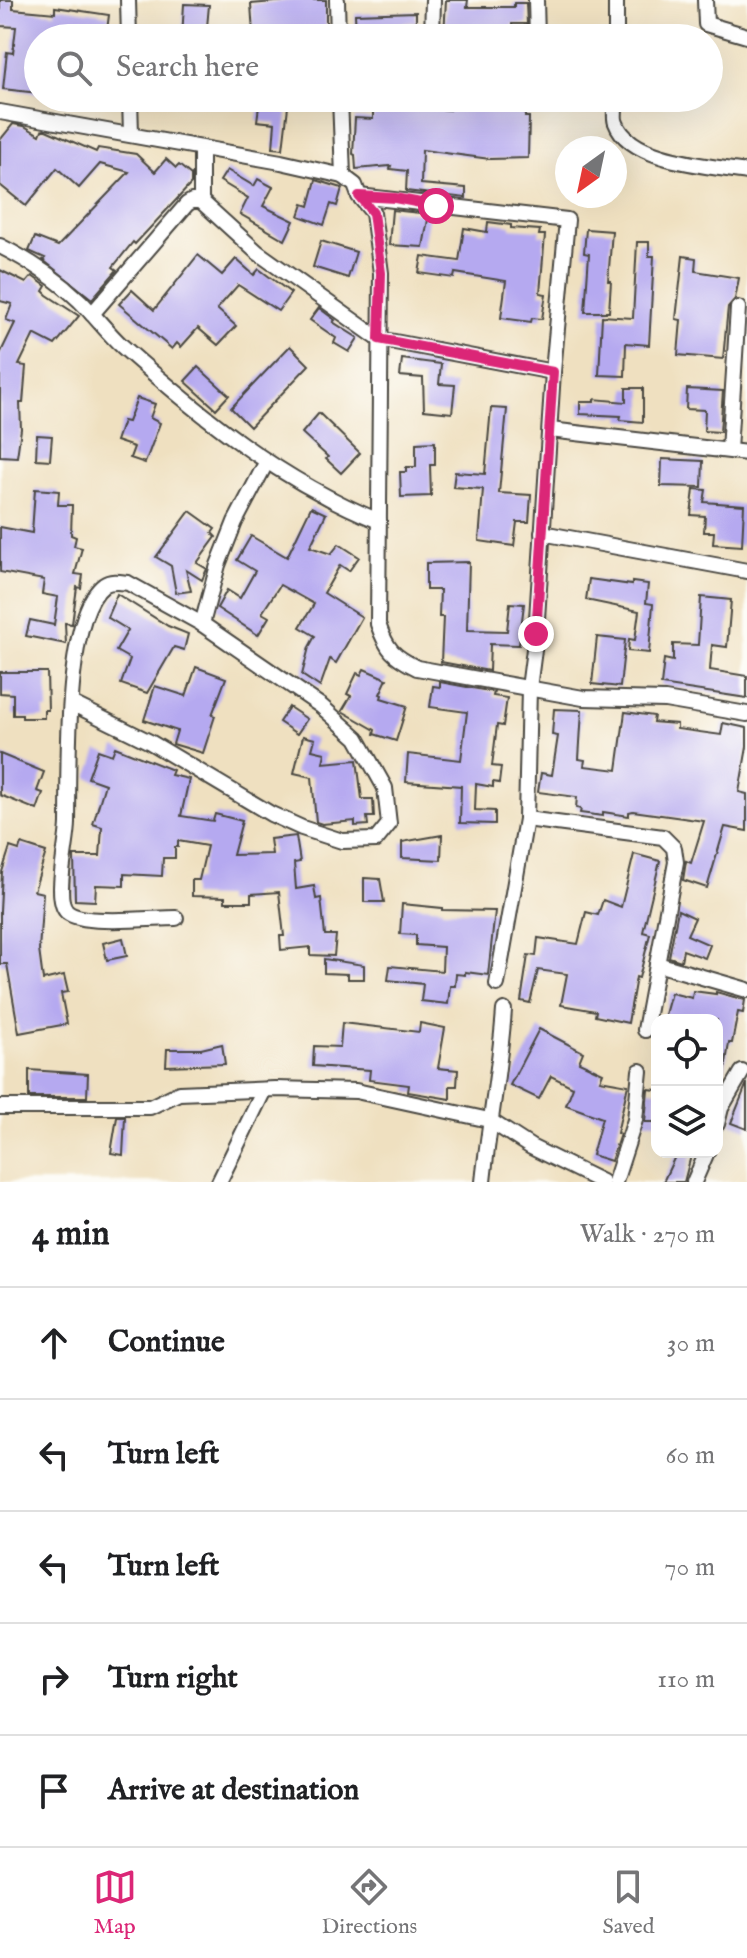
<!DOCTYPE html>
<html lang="en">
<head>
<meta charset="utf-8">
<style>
  body { margin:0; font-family:"IM FELL English",serif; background:#f6f6f6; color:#202124 }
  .controls { position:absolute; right:24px; bottom:24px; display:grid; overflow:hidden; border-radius:16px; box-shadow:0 8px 32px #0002 }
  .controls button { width:72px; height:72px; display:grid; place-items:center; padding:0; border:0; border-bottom:2px solid #e0e0e0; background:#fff; color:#202124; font:40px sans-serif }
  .compass { position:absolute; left:555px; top:136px; width:72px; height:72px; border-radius:50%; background:#fff; box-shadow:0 8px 32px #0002; rotate:213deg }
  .stop { position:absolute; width:24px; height:24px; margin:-18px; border:6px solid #db2777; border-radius:50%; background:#fff }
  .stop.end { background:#db2777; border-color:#fff; box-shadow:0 2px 8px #0008 }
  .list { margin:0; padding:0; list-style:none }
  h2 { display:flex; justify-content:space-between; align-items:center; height:104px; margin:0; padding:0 32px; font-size:34px }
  h2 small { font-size:26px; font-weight:400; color:#757577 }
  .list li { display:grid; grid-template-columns:52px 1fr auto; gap:24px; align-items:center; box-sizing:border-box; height:112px; padding:0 32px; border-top:2px solid #e0e0e0 }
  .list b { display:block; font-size:30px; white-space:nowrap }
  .list em { font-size:26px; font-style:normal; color:#757577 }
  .icon { flex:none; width:44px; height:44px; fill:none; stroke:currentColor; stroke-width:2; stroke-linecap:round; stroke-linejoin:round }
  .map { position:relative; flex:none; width:747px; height:1182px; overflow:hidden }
  .search { position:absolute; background:#fff; box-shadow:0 8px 32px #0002; left:24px; right:24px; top:24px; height:88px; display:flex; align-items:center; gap:20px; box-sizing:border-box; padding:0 28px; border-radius:44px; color:#757577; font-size:30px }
  .sheet { height:664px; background:#fff }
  nav { display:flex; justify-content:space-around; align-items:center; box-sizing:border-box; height:112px; border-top:2px solid #e0e0e0; background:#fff; font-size:22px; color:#757577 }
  nav a { display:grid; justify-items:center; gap:4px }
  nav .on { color:#db2777 }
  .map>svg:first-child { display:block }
</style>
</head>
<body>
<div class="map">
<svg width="747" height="1182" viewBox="0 0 747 1182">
  <rect width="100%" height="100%" fill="#fdfcf7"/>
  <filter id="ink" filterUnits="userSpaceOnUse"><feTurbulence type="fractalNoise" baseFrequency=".0125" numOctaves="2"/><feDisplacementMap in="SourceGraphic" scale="16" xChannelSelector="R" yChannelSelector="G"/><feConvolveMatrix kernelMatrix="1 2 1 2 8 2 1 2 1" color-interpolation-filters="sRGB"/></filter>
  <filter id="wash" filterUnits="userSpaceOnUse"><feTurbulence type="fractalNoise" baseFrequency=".006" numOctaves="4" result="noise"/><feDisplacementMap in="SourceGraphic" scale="32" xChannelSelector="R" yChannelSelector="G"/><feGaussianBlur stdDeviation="1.8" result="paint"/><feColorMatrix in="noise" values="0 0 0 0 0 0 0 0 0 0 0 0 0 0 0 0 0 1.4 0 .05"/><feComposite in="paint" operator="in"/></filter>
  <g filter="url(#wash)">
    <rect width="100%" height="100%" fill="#efe0c0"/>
    <g id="blocks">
      <!-- building -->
      <g fill="#b5a9f0">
        <polygon points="0,0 13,0 13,9 55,13 55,7 109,15 106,38 38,38 38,93 3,89 7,52 13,53 16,27 0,26"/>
        <polygon points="297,0 326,0 326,38 301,38 300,30 253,34 251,4"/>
        <polygon points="446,0 468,0 467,7 514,7 514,3 526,3 527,24 512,24 512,36 444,35"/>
        <polygon points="184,4 209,5 206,38 182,38"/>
        <polygon points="416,12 416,22 393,24 393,32 356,33 355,14"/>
        <polygon points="260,98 289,98 283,149 273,148 275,123 257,121"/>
        <polygon points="373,98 424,98 424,107 450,110 449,98 526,99 525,117 529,117 528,158 490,159 422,150 421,184 466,188 466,198 406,191 407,171 390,169 391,166 356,169 355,155 353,154 355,118 373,119"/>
        <polygon points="13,124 24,126 40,135 42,130 46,130 96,152 98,148 136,154 155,172 166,159 176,168 179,165 191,175 191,184 135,244 133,242 113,267 117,270 92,299 43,260 45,258 29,251 35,237 58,246 129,172 100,164 79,188 57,168 26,206 0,185 0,140"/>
        <polygon points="227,170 254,186 258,179 273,187 263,206 294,221 285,240 240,214 248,198 220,181"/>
        <polygon points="316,180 342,188 337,206 331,204 324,225 299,216 303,204 309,206"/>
        <polygon points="392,210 429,214 423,247 389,245"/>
        <polygon points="488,222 511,225 511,228 540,230 539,235 545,235 540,293 546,294 542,319 532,318 531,322 501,318 506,281 455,273 454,278 419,273 422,256 459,261 464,228 487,232"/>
        <polygon points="586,229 612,231 608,281 611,281 609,312 585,312 589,254 584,253"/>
        <polygon points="321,241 356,252 348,278 313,267"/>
        <polygon points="637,242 649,242 649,256 654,256 649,345 626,343 625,376 599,375 602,316 633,318"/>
        <polygon points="198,255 222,275 236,259 254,275 259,269 291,293 278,311 238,285 217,309 236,326 218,345 198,328 181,347 177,343 172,349 119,304 132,290 154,310"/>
        <polygon points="683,256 696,258 695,271 739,278 735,299 728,307 723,359 678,355 681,320 676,319"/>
        <polygon points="0,270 26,283 32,276 46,286 43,291 47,295 79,316 55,345 34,334 19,365 26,366 23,403 20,403 21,429 17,457 0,456 0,354 15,323 6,320 12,304 0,301"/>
        <polygon points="319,308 335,320 333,322 358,338 349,352 334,343 336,338 310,320"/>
        <polygon points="290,346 309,365 250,427 231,408"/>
        <polygon points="402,359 441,364 439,384 455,385 452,413 424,410 423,378 400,376"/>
        <polygon points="198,367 229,395 216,409 185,381"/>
        <polygon points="626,388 643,388 643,422 620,420 621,416 580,414 580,402 594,402 594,399 626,402"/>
        <polygon points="687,389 723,391 720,432 704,431 705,410 686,409"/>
        <polygon points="137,398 155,404 150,418 160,423 145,463 130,458 134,447 116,441 123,421 128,422"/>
        <polygon points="491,408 507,409 499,493 531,495 529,522 517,522 514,546 479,541 483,489 453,487 455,472 485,474"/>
        <polygon points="319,413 360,453 341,473 326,459 328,457 302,433"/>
        <polygon points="37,435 52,436 50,460 36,459"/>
        <polygon points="435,442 435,465 430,465 431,496 401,497 400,472 406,472 406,467 416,467 416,443"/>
        <polygon points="662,459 703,461 702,487 661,486"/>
        <polygon points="35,489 59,491 58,505 72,505 71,535 76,537 74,546 82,548 75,574 83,575 81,588 77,587 72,624 65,623 66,644 26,636 30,620 54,625 58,597 42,594 44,580 0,572 0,527 32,533"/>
        <polygon points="694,489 706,490 704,502 744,505 742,546 713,544 714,532 704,532 705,516 691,515"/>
        <polygon points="311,507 326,514 310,547 331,554 339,544 359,557 349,571 340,565 324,593 362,617 336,663 330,659 320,687 302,675 309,647 315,636 300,627 314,604 280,585 262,613 269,617 258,635 217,608 227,590 240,598 255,571 237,560 251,536 287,557"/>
        <polygon points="190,511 215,529 212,533 216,537 197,563 207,569 202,580 186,570 191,591 176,593 171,566 156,557"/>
        <polygon points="469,562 467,630 507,631 510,603 524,604 519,645 490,644 489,671 441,662 443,617 439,617 440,590 426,590 426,563"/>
        <polygon points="589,579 632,585 632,582 648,584 646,603 653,604 649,653 628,651 629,639 635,640 639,611 586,600"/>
        <polygon points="117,594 168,626 188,634 184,650 174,647 147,693 121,684 130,659 116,651 128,630 107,617"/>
        <polygon points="701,597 731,600 727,647 712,645 710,670 747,676 747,698 661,685 664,659 673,661 673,644 698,645"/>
        <polygon points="597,637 625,640 620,687 592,684"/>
        <polygon points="196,667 226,678 212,715 215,716 203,753 173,744 177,731 144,720 155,686 186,696"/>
        <polygon points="364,669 387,679 380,694 382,695 381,698 407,706 396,741 374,734 375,730 342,711 351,696 347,694 357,673 361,675"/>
        <polygon points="0,672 47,672 48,710 44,710 44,718 22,718 22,715 13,715 13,694 0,693"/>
        <polygon points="440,682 494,692 493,696 507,698 503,726 497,725 492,766 501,767 499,783 493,782 493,787 476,784 475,810 495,811 495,824 460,823 461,786 406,782 408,754 461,760 467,712 430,707 433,686 440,687"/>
        <polygon points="289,707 307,719 297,734 279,722"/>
        <polygon points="554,709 582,710 579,759 585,760 584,766 617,770 625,712 654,716 653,722 677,724 677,729 721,735 723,723 747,728 747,747 739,792 747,794 747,831 725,827 707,888 683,880 686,861 691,863 704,821 633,811 629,812 629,816 603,812 603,816 580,813 581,809 576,808 577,797 538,792 541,773 552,775 558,736 552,735"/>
        <polygon points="303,736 315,739 312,750 325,753 323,763 357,760 362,799 373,799 374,817 367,817 368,825 355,826 355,821 322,824 316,822 312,777 294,773"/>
        <polygon points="115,747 173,770 171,775 189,779 181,816 213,821 215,814 242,821 233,855 272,854 270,839 296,836 300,862 294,863 296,889 314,886 316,899 321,898 325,935 336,935 334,956 310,955 310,947 281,950 280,936 284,936 279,892 251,894 251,902 225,902 225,897 192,896 192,880 199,880 207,846 178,841 178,847 175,847 175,858 163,858 162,876 124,874 124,886 96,885 95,901 75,900 74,856 100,856 102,827 93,824 105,784 88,778 98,750 112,755"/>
        <polygon points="0,754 44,772 37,791 43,793 37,810 0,795"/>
        <polygon points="442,835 441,860 402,858 402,842"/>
        <polygon points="21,844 46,852 34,891 43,893 39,950 43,980 64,975 68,992 61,993 67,1024 19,1033 7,964 0,964 0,911 2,872 10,847 19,850"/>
        <polygon points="634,854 660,861 643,932 650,934 639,978 636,977 628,1023 595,1016 596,1011 561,1005 567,974 538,970 530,1003 521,1001 528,955 536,956 538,938 578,944 586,912 598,915 603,900 621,907"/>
        <polygon points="364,878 380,879 384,902 364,902"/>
        <polygon points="402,904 442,908 442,910 495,911 488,975 465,972 465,975 456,974 455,986 450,986 448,1004 421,1001 423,984 388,980 390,966 442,971 443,947 416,945 416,935 400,934"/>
        <polygon points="678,910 695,918 687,935 710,945 705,958 683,950 681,961 669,957"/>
        <polygon points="123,938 127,956 107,960 103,943"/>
        <polygon points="324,959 364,965 364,979 348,979 348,974 324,973"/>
        <polygon points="693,991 716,994 716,992 745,1000 743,1013 738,1012 732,1043 729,1043 725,1070 717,1070 717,1020 672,1020 664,1018 671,993 692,998"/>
        <polygon points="342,1023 419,1032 420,1023 445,1028 438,1068 458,1070 457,1086 450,1086 450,1099 408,1092 409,1085 369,1080 370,1070 313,1066 314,1046 340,1047"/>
        <polygon points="539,1029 583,1052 579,1062 603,1073 600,1080 628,1085 617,1133 620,1134 611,1161 592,1155 602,1118 566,1105 573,1087 551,1076 539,1099 510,1085"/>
        <polygon points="222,1044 225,1064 166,1066 167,1049 201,1049"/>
        <polygon points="29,1070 88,1074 87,1097 29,1097"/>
        <polygon points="747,1083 747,1129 731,1123"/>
        <polygon points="648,1089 657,1090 657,1122 645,1122"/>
        <polygon points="117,1117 125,1117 123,1155 111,1153"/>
        <polygon points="677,1152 692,1152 684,1182 663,1182"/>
      </g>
    </g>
  </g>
  <g filter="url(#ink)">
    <use href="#blocks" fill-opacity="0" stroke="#484641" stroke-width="2"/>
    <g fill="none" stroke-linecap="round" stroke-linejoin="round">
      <defs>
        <g id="minor">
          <polyline points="128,0 129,38"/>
          <polyline points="337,0 338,38"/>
          <polyline points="536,0 537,38"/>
          <polyline points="705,0 706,24 747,36"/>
          <polyline points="432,38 433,0"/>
          <polyline points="616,38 616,0"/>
          <polyline points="130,98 131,134"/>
          <polyline points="340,98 343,176"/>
          <path d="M616 98C616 105 613 117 616 123 630 162 712 166 747 172"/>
          <path d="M0 112 281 162 343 176 355 185 359 196 373 213 381 273 378 624C387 650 393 656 417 668L583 698 665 700 747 714"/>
          <polyline points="201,150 201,201"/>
          <polyline points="359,196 567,220 553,372 536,634 529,688 526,819 497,984"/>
          <path d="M0 246C28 260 57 279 80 301 95 316 107 332 122 346 201 416 280 481 379 521"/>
          <polyline points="92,314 187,204 192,201 201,201 257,252 379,339 553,372"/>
          <polyline points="550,430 747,453"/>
          <polyline points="729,450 738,308"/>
          <polyline points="542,533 747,571"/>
          <polyline points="202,624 218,565 235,522 266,463"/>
          <path d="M71 703 150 742 271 814 302 828 342 841 376 840 389 824 385 788 357 738 321 706 202 624 128 583C120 582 111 580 104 585 63 616 69 773 68 823 68 843 53 899 67 912 83 926 153 918 176 918"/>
          <polyline points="526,819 663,837 674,848 676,862 645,1030"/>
          <polyline points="657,964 747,990"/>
          <polyline points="0,1107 150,1107 179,1093 275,1089 356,1091 489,1120 531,1147 602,1182"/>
          <polyline points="717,1124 721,1108 742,1072"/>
          <polyline points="219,1182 264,1090"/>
          <path d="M483 1182C489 1124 500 1068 504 1010"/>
          <polyline points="615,1182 635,1120 640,1071"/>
          <polyline points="694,1182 707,1152"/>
        </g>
      </defs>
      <!-- minor casing -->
      <use href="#minor" stroke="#484641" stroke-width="18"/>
      <!-- minor -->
      <use href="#minor" stroke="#fff" stroke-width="14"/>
    </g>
  </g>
  <g fill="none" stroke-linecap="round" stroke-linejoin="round" filter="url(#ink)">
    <!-- route -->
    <polyline stroke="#db2777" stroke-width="10" points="436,206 395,198 359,196 373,213 381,273 379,339 553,372 536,634"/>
  </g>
</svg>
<div class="controls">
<button><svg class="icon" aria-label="locate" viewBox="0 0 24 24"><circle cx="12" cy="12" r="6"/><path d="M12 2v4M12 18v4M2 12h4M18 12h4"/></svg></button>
<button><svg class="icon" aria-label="layers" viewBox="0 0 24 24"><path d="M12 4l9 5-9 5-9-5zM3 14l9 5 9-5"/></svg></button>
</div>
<svg class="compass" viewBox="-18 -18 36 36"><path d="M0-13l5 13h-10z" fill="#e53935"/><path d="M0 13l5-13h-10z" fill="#757577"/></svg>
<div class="stop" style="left:436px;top:206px"></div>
<div class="stop end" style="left:536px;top:634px"></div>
<div class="search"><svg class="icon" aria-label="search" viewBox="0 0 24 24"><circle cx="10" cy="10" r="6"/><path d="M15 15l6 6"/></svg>Search here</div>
</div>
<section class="sheet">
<h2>4 min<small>Walk · 270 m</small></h2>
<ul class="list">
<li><svg class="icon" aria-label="ahead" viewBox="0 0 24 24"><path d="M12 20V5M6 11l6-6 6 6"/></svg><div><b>Continue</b></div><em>30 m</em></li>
<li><svg class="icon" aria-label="left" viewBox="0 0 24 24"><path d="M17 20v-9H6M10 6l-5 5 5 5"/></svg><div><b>Turn left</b></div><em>60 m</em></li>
<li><svg class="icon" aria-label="left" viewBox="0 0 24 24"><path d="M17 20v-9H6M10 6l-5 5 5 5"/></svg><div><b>Turn left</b></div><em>70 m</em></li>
<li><svg class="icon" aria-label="right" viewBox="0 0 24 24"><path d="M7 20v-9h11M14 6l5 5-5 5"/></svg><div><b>Turn right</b></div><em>110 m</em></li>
<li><svg class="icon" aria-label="arrive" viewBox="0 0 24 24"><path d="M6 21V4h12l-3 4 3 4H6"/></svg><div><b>Arrive at destination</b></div></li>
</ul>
</section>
<nav>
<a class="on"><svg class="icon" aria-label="map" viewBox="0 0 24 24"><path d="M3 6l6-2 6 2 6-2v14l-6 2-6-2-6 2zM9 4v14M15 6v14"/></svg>Map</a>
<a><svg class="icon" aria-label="directions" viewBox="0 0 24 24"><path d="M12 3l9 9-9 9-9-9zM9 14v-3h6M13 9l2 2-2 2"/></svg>Directions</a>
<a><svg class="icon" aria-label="saved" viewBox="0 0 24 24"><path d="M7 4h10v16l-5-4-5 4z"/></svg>Saved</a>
</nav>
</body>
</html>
